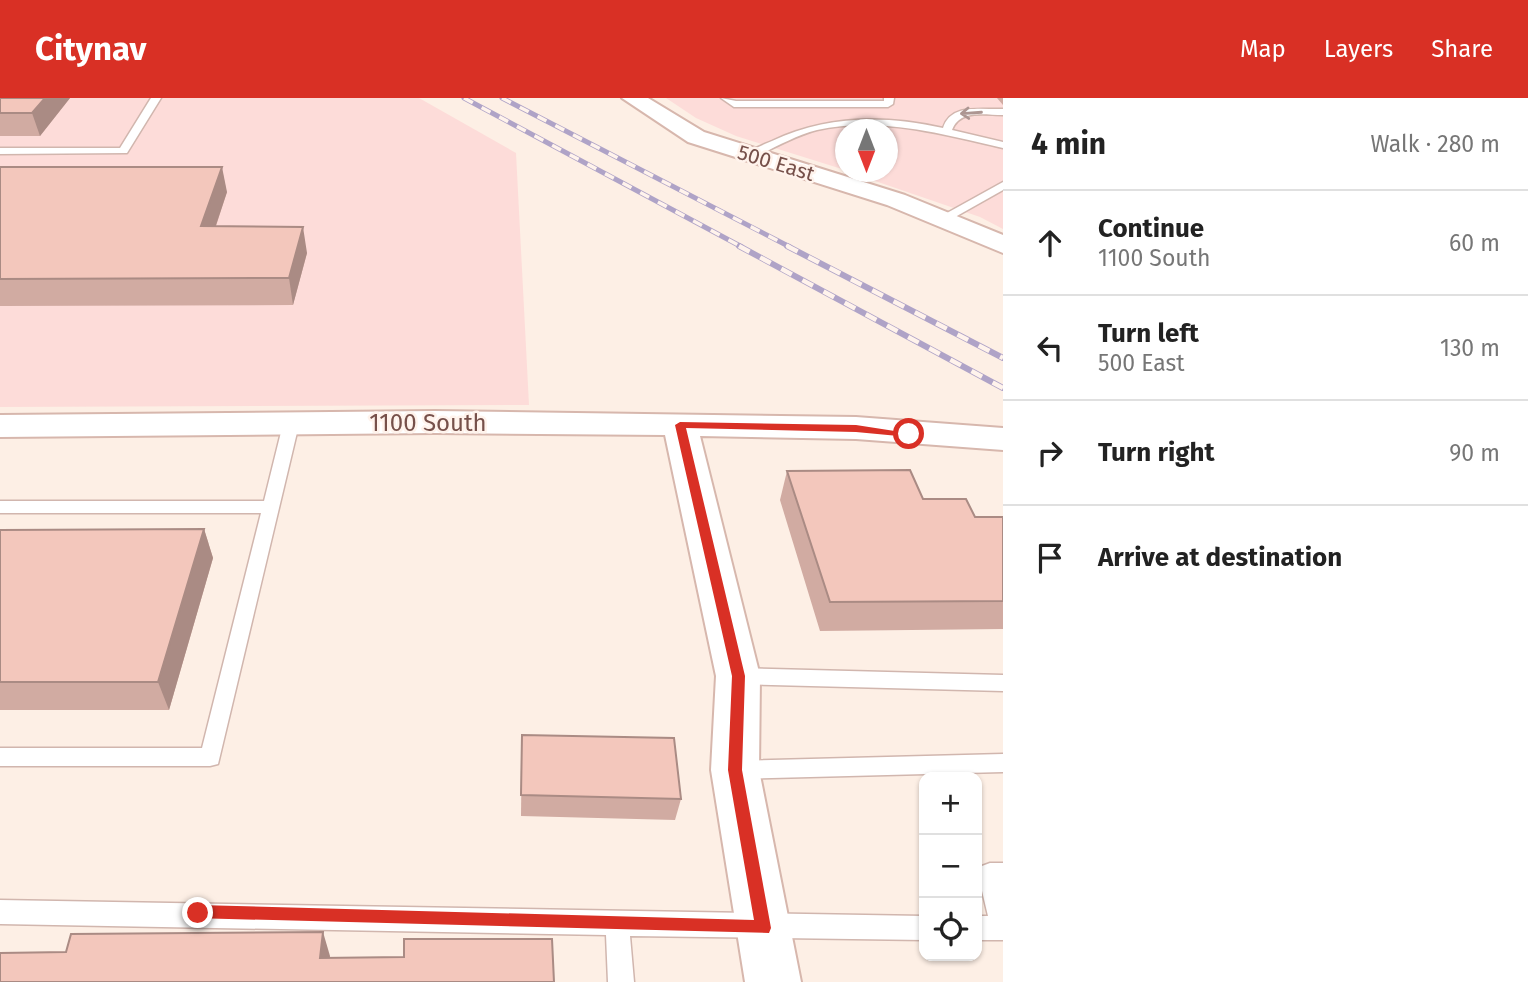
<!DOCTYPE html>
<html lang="en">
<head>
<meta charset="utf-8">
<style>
  body { margin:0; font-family:"Fira Sans",sans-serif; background:#f2f2f2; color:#222 }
  .controls { position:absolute; right:21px; bottom:21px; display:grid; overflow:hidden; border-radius:14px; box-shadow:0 2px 5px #0004 }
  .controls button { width:63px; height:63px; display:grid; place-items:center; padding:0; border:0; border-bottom:2px solid #e0e0e0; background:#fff; color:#222; font:35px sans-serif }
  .compass { position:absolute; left:835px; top:21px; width:63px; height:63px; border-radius:50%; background:#fff; box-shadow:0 2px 5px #0004; rotate:180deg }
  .stop { position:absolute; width:21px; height:21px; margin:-16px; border:5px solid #d93025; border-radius:50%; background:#fff }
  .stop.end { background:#d93025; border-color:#fff; box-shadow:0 2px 7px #0008 }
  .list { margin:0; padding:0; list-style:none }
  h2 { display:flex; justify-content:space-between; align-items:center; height:91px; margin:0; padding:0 28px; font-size:30px }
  h2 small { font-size:23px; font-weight:400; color:#767676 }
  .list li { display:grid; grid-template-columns:46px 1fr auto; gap:21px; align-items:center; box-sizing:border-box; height:105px; padding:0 28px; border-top:2px solid #e0e0e0 }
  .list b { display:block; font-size:26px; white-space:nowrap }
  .list p { margin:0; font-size:23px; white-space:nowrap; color:#767676 }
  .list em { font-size:23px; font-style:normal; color:#767676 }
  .icon { flex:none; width:38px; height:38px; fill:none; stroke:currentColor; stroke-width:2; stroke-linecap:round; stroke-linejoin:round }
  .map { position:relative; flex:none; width:1003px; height:884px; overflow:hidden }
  header { display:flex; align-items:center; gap:42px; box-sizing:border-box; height:98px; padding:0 35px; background:#d93025; color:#fff }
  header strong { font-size:33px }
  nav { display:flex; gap:38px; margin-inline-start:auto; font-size:24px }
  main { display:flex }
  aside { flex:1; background:#fff }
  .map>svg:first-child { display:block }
</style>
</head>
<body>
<header>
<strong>Citynav</strong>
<nav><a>Map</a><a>Layers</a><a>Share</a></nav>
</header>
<main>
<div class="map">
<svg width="1003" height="884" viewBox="0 0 1003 884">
  <rect width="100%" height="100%" fill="#fdefe5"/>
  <!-- commercial -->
  <g fill="#fddcd9">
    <polygon points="0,0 419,0 516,55 529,307 0,309"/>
    <polygon points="666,0 1003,0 1003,131 980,119 849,74 888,74 888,32 846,32 845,72 736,38 696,20"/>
  </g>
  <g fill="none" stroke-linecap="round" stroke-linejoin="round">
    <defs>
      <g id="lane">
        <polygon points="151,0 161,0 127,55 0,56 0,50 120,50"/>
        <polygon points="721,0 736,3 884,3 884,0 894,0 893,6 888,9 734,9"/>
        <path d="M1003 11V17C984 17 960 11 952 32L1003 44V50C942 36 879 18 817 32 794 38 774 50 753 60L744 58C751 51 763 47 772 43 827 17 885 17 943 30 951 5 981 12 1003 11Z"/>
        <polygon points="1003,84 1003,92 948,123 938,120"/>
        <polygon points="291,321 299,326 218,666 210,668 0,668 0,650 202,650 261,415 0,415 0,403 264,403 283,326"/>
        <polygon points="738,570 1003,577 1003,593 738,586 731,584 728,578 731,572"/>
        <polygon points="1003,656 1003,674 735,681 727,679 724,672 727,665 735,663"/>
        <polygon points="990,765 1003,765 1003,842 977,842 977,818 988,818 978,776 982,768"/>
        <polygon points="0,802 924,818 924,842 630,838 634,884 608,884 606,837 0,826"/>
      </g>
      <g id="secondary">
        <polygon points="622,0 648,0 704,34 905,97 1003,137 1003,155 887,107 688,44"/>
        <polygon points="435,313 856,319 1003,330 1003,352 856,341 700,338 760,578 759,672 801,884 745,884 711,672 716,578 665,337 435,335 0,339 0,317"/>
      </g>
    </defs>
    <!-- lane casing -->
    <use href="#lane" stroke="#d1b6ae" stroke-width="3"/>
    <!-- secondary casing -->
    <use href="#secondary" stroke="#d7b7ad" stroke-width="4"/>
    <!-- lane -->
    <use href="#lane" fill="#fff" fill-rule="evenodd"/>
    <!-- secondary -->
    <use href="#secondary" fill="#fff" fill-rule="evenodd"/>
    <defs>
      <g id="rail-far1">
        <polyline points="464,0 742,149"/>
        <polyline points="502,0 790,149"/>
      </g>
      <g id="rail">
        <polyline points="739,148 1003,290"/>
        <polyline points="787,148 1003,260"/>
      </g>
    </defs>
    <!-- rail-far1 casing -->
    <use href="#rail-far1" stroke="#afa3c7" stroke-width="5"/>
    <!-- rail casing -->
    <use href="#rail" stroke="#afa3c7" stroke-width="6"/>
    <!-- rail-far1 -->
    <use href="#rail-far1" stroke="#fff3ec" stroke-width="3.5" stroke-dasharray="10" stroke-linecap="butt"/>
    <!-- rail -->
    <use href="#rail" stroke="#fff3ec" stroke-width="4.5" stroke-dasharray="12" stroke-linecap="butt"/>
  </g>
  <!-- wall -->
  <g fill="#d1aba2">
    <polygon points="0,0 70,0 40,38 0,38"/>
    <polygon points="997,0 1003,0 1003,7"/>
    <polygon points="0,69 227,94 216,128 307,155 293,207 0,208"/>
    <polygon points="787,373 923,401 975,419 1003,419 1003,531 820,533 780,402"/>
    <polygon points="204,431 213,460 169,612 0,612 0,432"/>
    <polygon points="522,637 681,701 675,722 521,718"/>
  </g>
  <!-- shaded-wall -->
  <g fill="#aa8b84">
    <polygon points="45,0 70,0 40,38 32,15"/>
    <polygon points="222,69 227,94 207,154 201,128"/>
    <polygon points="303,129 307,155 293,207 289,180"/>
    <polygon points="204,431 213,460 169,612 158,584"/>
    <polygon points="323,834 330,858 327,883 320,860"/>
  </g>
  <!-- building -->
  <g fill="#f3c7bc" stroke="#aa8b84" stroke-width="2">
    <polygon points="0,0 45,0 32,15 0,15"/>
    <polygon points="0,69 222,69 201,128 303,129 289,180 0,181"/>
    <polygon points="910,372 923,401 966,401 975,419 1003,419 1003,503 830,504 787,373"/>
    <polygon points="204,431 158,584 0,584 0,432"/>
    <polygon points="522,637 674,640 681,701 521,697"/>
    <polygon points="323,834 320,860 404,859 404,841 552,841 554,884 0,884 0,855 66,854 71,836"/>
  </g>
  <!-- one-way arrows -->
  <defs><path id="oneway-shaft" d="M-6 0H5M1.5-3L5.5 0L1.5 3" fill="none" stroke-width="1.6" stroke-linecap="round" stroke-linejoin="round" transform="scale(1.75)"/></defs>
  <use stroke="#ad9692" href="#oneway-shaft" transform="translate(971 15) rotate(176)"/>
  <!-- route -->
  <polygon fill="#d93025" points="680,324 856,327 914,336 909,339 856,334 686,330 745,578 742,672 771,830 769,835 192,820 190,815 198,807 754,822 728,672 732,578 675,327"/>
  <g text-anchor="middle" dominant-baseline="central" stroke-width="5" stroke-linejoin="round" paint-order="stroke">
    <!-- far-street labels -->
    <g font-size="21" fill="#76504a" stroke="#fff3ec">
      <text transform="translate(776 65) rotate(17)">500 East</text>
    </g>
    <!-- street labels -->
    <g font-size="24" fill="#76504a" stroke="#fff3ec">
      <text x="428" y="325">1100 South</text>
    </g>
  </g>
</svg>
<div class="controls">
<button>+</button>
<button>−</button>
<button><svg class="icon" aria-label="locate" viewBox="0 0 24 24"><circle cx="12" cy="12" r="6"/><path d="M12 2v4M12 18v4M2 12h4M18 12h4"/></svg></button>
</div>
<svg class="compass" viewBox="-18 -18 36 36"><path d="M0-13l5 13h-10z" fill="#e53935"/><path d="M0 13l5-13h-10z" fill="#767676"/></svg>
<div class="stop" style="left:909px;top:336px"></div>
<div class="stop end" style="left:198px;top:815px"></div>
</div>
<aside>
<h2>4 min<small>Walk · 280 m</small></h2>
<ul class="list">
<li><svg class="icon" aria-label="ahead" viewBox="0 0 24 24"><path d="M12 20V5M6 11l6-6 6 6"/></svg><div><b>Continue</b><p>1100 South</p></div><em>60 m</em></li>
<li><svg class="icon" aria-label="left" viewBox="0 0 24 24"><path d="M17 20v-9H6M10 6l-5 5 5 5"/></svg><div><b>Turn left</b><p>500 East</p></div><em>130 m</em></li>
<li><svg class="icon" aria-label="right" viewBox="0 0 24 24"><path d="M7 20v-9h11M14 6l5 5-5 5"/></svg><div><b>Turn right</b></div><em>90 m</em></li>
<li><svg class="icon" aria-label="arrive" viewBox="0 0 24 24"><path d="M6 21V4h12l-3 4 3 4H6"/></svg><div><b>Arrive at destination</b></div></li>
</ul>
</aside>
</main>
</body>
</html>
